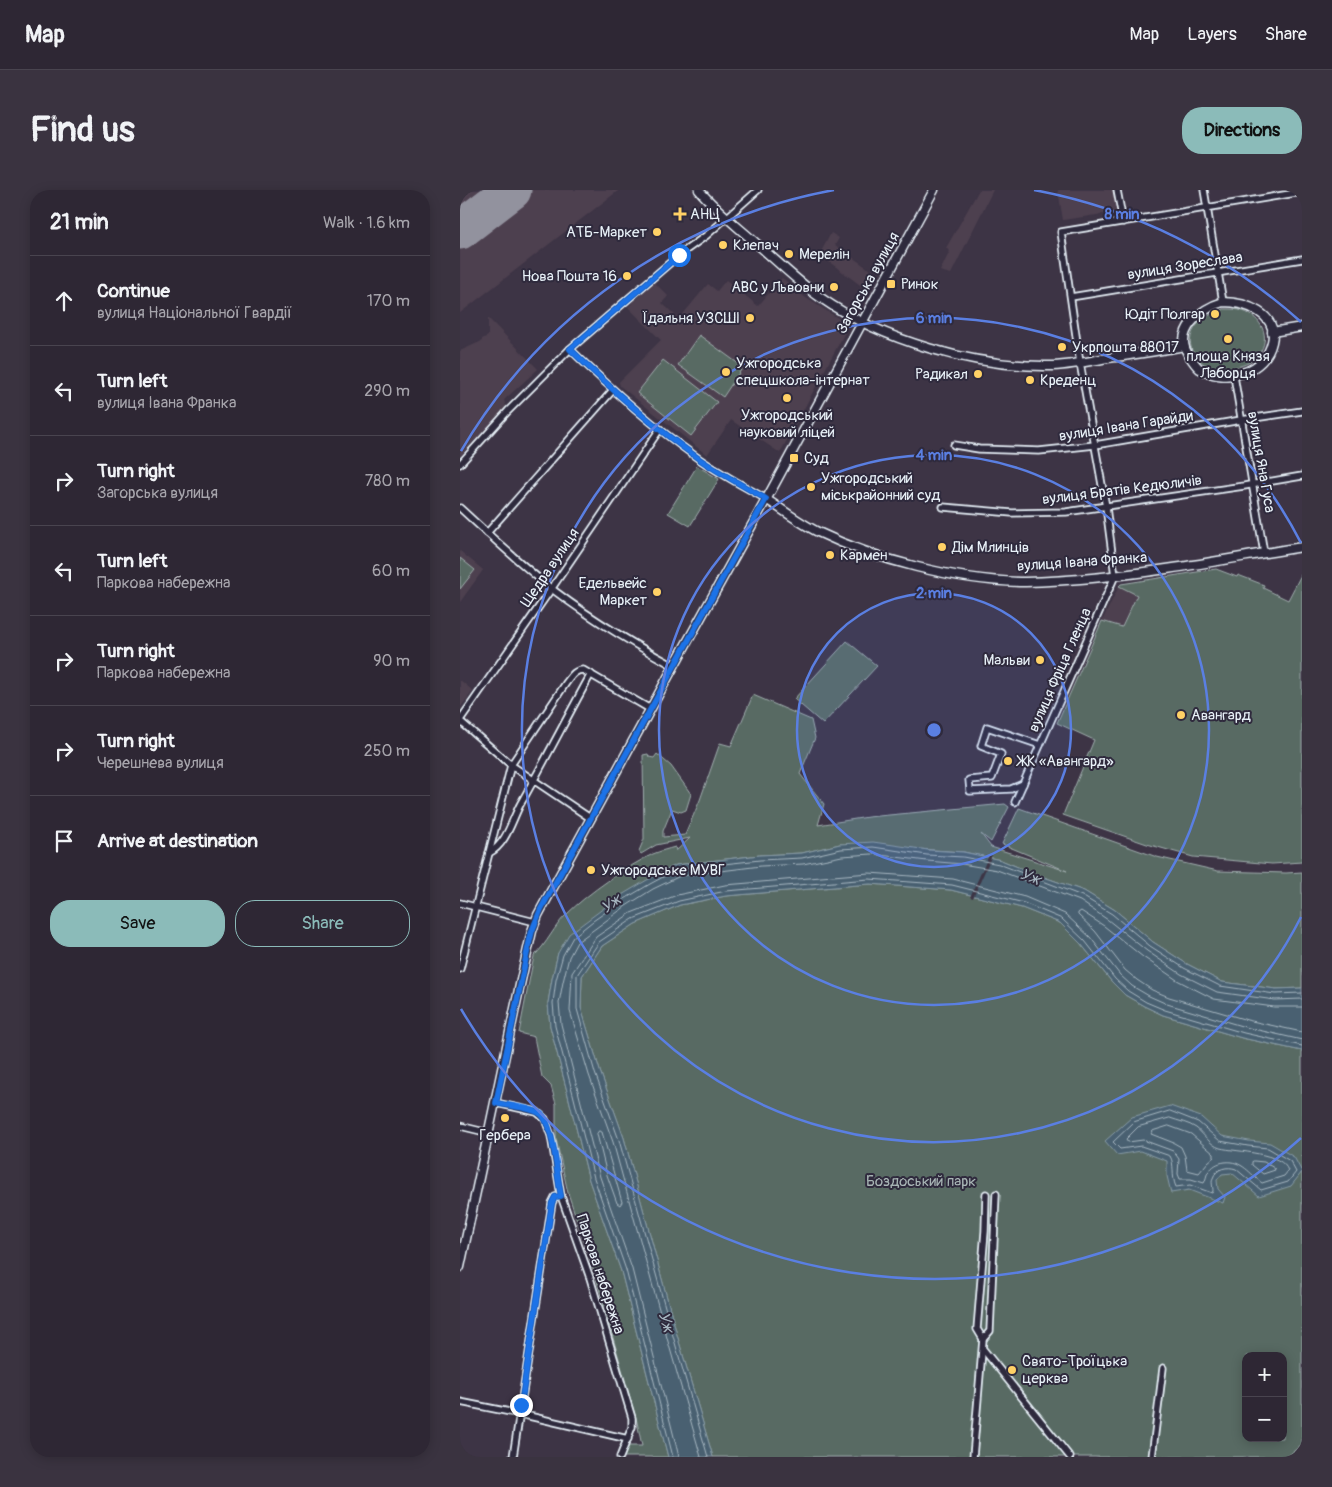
<!DOCTYPE html>
<html lang="en">
<head>
<meta charset="utf-8">
<style>
  body { margin:0; font-family:Pangolin,sans-serif; background:#3a3340; color:#f1f3f6 }
  .controls { position:absolute; right:15px; bottom:15px; display:grid; overflow:hidden; border-radius:10px; box-shadow:0 2px 12px #0003 }
  .controls button { width:45px; height:45px; display:grid; place-items:center; padding:0; border:0; border-bottom:1px solid #49444f; background:#2e2734; color:#f1f3f6; font:25px sans-serif }
  .stop { position:absolute; width:15px; height:15px; margin:-11px; border:4px solid #1a73e8; border-radius:50%; background:#fff }
  .stop.end { background:#1a73e8; border-color:#fff; box-shadow:0 1px 5px #0008 }
  .list { margin:0; padding:0; list-style:none }
  h2 { display:flex; justify-content:space-between; align-items:center; height:65px; margin:0; padding:0 20px; font-size:21px }
  h2 small { font-size:16px; font-weight:400; color:#a7a5ac }
  .list li { display:grid; grid-template-columns:32px 1fr auto; gap:15px; align-items:center; box-sizing:border-box; height:90px; padding:0 20px; border-top:1px solid #49444f }
  .list b { display:block; font-size:19px; white-space:nowrap }
  .list p { margin:0; font-size:16px; white-space:nowrap; color:#a7a5ac }
  .list em { font-size:16px; font-style:normal; color:#a7a5ac }
  .actions { display:flex; gap:10px; padding:15px 20px }
  .actions a { flex:1; padding:11px 0; border:1px solid #8bbbb9; border-radius:20px; text-align:center; font-size:18px; color:#8bbbb9 }
  .actions .main { background:#8bbbb9; color:#111 }
  .icon { flex:none; width:28px; height:28px; fill:none; stroke:currentColor; stroke-width:2; stroke-linecap:round; stroke-linejoin:round }
  .map { position:relative; flex:none; width:842px; height:1267px; overflow:hidden; border-radius:20px }
  header { display:flex; align-items:center; gap:30px; box-sizing:border-box; height:70px; padding:0 25px; background:#2e2734; border-bottom:1px solid #49444f }
  header strong { font-size:24px }
  nav { display:flex; gap:28px; margin-inline-start:auto; font-size:18px }
  .intro { display:flex; align-items:center; justify-content:space-between; box-sizing:border-box; height:120px; padding:0 30px }
  h1 { margin:0; font-size:35px }
  .button { padding:12px 22px; border-radius:20px; background:#8bbbb9; color:#111; font-size:18px; font-weight:700 }
  main { display:flex; gap:30px; padding:0 30px }
  aside { flex:1; background:#2e2734; border-radius:20px; box-shadow:0 2px 12px #0003 }
  .map>svg:first-child { display:block }
</style>
</head>
<body>
<header>
<strong>Map</strong>
<nav><a>Map</a><a>Layers</a><a>Share</a></nav>
</header>
<div class="intro"><h1>Find us</h1><a class="button">Directions</a></div>
<main>
<aside>
<h2>21 min<small>Walk · 1.6 km</small></h2>
<ul class="list">
<li><svg class="icon" aria-label="ahead" viewBox="0 0 24 24"><path d="M12 20V5M6 11l6-6 6 6"/></svg><div><b>Continue</b><p>вулиця Національної Гвардії</p></div><em>170 m</em></li>
<li><svg class="icon" aria-label="left" viewBox="0 0 24 24"><path d="M17 20v-9H6M10 6l-5 5 5 5"/></svg><div><b>Turn left</b><p>вулиця Івана Франка</p></div><em>290 m</em></li>
<li><svg class="icon" aria-label="right" viewBox="0 0 24 24"><path d="M7 20v-9h11M14 6l5 5-5 5"/></svg><div><b>Turn right</b><p>Загорська вулиця</p></div><em>780 m</em></li>
<li><svg class="icon" aria-label="left" viewBox="0 0 24 24"><path d="M17 20v-9H6M10 6l-5 5 5 5"/></svg><div><b>Turn left</b><p>Паркова набережна</p></div><em>60 m</em></li>
<li><svg class="icon" aria-label="right" viewBox="0 0 24 24"><path d="M7 20v-9h11M14 6l5 5-5 5"/></svg><div><b>Turn right</b><p>Паркова набережна</p></div><em>90 m</em></li>
<li><svg class="icon" aria-label="right" viewBox="0 0 24 24"><path d="M7 20v-9h11M14 6l5 5-5 5"/></svg><div><b>Turn right</b><p>Черешнева вулиця</p></div><em>250 m</em></li>
<li><svg class="icon" aria-label="arrive" viewBox="0 0 24 24"><path d="M6 21V4h12l-3 4 3 4H6"/></svg><div><b>Arrive at destination</b></div></li>
</ul>
<div class="actions"><a class="main">Save</a><a>Share</a></div>
</aside>
<div class="map">
<svg width="842" height="1267" viewBox="0 0 842 1267">
  <rect width="100%" height="100%" fill="#3d3445"/>
  <filter id="ink" filterUnits="userSpaceOnUse"><feTurbulence type="fractalNoise" baseFrequency=".02" numOctaves="2"/><feDisplacementMap in="SourceGraphic" scale="10" xChannelSelector="R" yChannelSelector="G"/><feConvolveMatrix kernelMatrix="1 2 1 2 8 2 1 2 1" color-interpolation-filters="sRGB"/></filter>
  <g filter="url(#ink)">
    <!-- built -->
    <g fill="#4e404f">
      <polygon points="0,0 159,0 0,123"/>
      <polygon points="519,0 533,0 491,84 480,81 490,61 486,58"/>
      <polygon points="598,0 653,0 656,22 603,30"/>
      <polygon points="371,43 379,48 375,55 416,84 407,100 368,71 362,60"/>
      <polygon points="322,88 346,108 389,135 320,263 271,230 247,265 160,196 159,192 201,150 168,117 194,92 208,106 202,113 219,129 248,94 257,101 266,90 298,116"/>
      <polygon points="28,128 78,179 44,210 46,217 0,266 0,161 22,151 22,149 28,146"/>
      <polygon points="0,361 23,380 0,412"/>
      <polygon points="659,396 677,404 662,437 642,431"/>
      <polygon points="0,490 13,501 0,518"/>
    </g>
    <!-- green -->
    <g fill="#596b64" stroke="#a0aeae" fill-rule="evenodd">
      <path d="M764 119C771 119 777 119 783 121 802 128 811 147 799 164 794 170 788 174 780 176 734 192 704 138 764 119Z"/>
      <polygon points="239,145 283,177 263,207 218,175"/>
      <polygon points="203,170 257,212 231,246 177,203"/>
      <polygon points="237,276 259,289 230,336 208,323"/>
      <polygon points="0,368 15,380 0,399"/>
      <polygon points="756,379 777,387 778,385 804,395 803,398 828,410 842,383 842,672 812,674 733,667 687,654 603,625 634,550 597,533 642,431 662,437 677,405 659,396 661,394"/>
      <polygon points="387,451 417,476 363,534 334,509"/>
      <path d="M293 505 351 530 355 548 340 584 364 614 358 635 408 627 545 614 549 617 531 652 521 644 531 657 607 681 542 654 559 618 697 667 758 681 826 683 842 682V798L816 799 762 792 727 774 693 752 655 720 624 701 572 683 541 670 504 662 380 654 342 663 300 665 216 675 98 763 92 789 88 813 90 836 108 905 129 990 161 1081 208 1267H163L169 1256H182L177 1232 136 1088 108 1003 96 949V914L91 896 82 887 74 847 59 843 74 766C87 754 94 736 107 724 128 703 166 677 193 664 200 661 208 659 215 657L216 661 230 648 196 655 181 664 179 661 184 649 183 565 188 564 189 567 194 568 197 564 211 576 231 604 226 620 221 622 212 619 203 641V647L225 645 240 610 260 553 271 556Z"/>
      <path d="M410 694 491 700 562 718 600 733 621 754 652 792 665 805 684 816 703 825 782 848 842 861V1254L827 1267H253L217 1145 164 948 140 881 121 818 122 786 142 756 175 734 220 715 266 706ZM786 1166H823V1248H786Z"/>
    </g>
    <!-- water -->
    <g fill="#486171" stroke="#889ba7">
      <polygon points="413,652 468,660 503,662 541,670 572,683 624,701 655,720 693,752 727,774 762,792 816,799 842,798 842,861 782,848 703,825 684,816 665,805 652,792 621,754 600,733 562,718 491,700 410,694 266,706 220,715 175,734 142,756 122,786 121,818 140,881 164,948 217,1145 253,1267 208,1267 161,1081 129,990 108,905 90,836 88,813 92,789 98,763 109,744 160,706 187,690 216,675 300,665 342,663 380,654"/>
      <polygon points="710,916 741,927 762,946 789,951 810,953 834,967 842,982 831,996 799,1006 772,983 762,984 757,990 758,999 765,1007 763,1013 729,1000 711,1003 707,986 707,971 681,961 657,965 645,951 672,927"/>
    </g>
    <!-- pier -->
    <polygon fill="#3d3445" points="529,665 532,665 513,708 510,707"/>
    <g fill="none" stroke-linecap="round" stroke-linejoin="round">
      <!-- shore -->
      <g stroke="#a8b7c2" stroke-width="1">
        <polyline points="842,817 814,817 754,809 717,790 683,767 644,736 621,721 618,723 618,725 635,741 665,780 677,790 692,800 709,807 787,830 842,842"/>
        <path d="M710 921 738 932 760 951 788 956 808 958 830 971 836 982 828 992 801 1000 776 979C768 976 756 978 753 988 751 991 753 997 753 1001L752 1003 730 995 716 997C711 986 715 974 710 966L681 956 660 959 653 952 674 932Z"/>
        <path d="M710 928C718 931 729 933 736 938 744 944 750 955 760 958 777 962 823 962 828 981L824 986 802 993C790 984 782 970 765 972 757 973 753 976 748 982 746 986 746 990 744 993L731 989H720L718 984 719 969 713 961 683 950 668 952 666 949 678 937Z"/>
        <polygon points="709,936 731,944 754,964 754,967 748,972 739,983 727,980 725,966 721,957 714,953 691,944 693,941"/>
        <polygon points="139,941 142,942 162,1012 160,1015 157,1013 147,985 137,944"/>
        <polygon points="794,971 804,972 814,978 815,980 803,984 792,975 792,972"/>
        <polyline points="213,1267 166,1080 134,988 113,904 95,836 93,813 96,790 103,765 113,747 133,731 163,710 190,694 218,679 300,670 342,668 381,659 413,657 467,665 503,667 539,674 622,706 652,724 690,756 724,778 760,796 815,804 842,803"/>
        <polyline points="219,1267 172,1079 140,987 101,834 99,813 103,792 109,767 117,752 166,716 193,699 220,686 301,676 343,674 382,666 412,664 467,671 502,674 537,680 620,711 648,730 687,761 721,784 757,802 815,810 842,809"/>
        <polyline points="241,1267 207,1148 153,952 129,885 110,821 112,783 136,747 171,723 217,705 265,695 409,683 493,689 565,707 605,724 630,747 660,785 672,796 689,806 707,814 785,837 842,850"/>
        <polyline points="248,1267 213,1146 159,950 135,883 117,819 117,785 139,752 173,729 219,711 266,701 409,689 492,695 564,713 602,729 625,751 655,789 668,801 686,812 705,820 784,843 842,856"/>
      </g>
      <!-- runway -->
      <polyline stroke="#92929e" stroke-width="39" points="0,40 52,0"/>
      <defs>
        <g id="street">
          <polyline points="657,0 663,32"/>
          <polyline points="744,0 763,112"/>
          <polyline points="611,107 842,69"/>
          <path d="M110 159C149 197 190 234 235 266 257 282 282 295 306 309"/>
          <polyline points="774,186 804,363"/>
          <polyline points="494,255 519,259 579,261 635,255 781,230 842,221"/>
          <polyline points="0,274 48,221 110,159 219,65 247,45 298,0"/>
          <polyline points="483,317 552,323 606,322 784,296 842,286"/>
          <path d="M0 318C27 343 54 368 82 391 123 424 168 451 214 476"/>
          <polyline points="27,343 153,200"/>
          <polyline points="0,530 92,398 200,239"/>
          <polyline points="0,531 51,575 130,628"/>
          <polyline points="563,594 551,599 510,601 509,590 532,588 541,564 521,556 527,537 580,555"/>
          <polyline points="555,612 655,386 646,317 620,173 601,42 842,2"/>
          <path d="M29 663C47 654 52 629 61 613 85 571 107 527 131 484"/>
          <polyline points="0,713 75,732"/>
          <path d="M0 779 51 575 106 493C111 487 114 480 123 480L190 519"/>
          <polyline points="36,913 77,922 85,929 91,946 101,1006 130,1088 172,1228 172,1237 160,1267"/>
          <polyline points="0,936 29,943"/>
          <polyline points="523,1149 530,1141 536,1004"/>
          <polyline points="523,1159 610,1267"/>
          <polyline points="0,1212 60,1224 168,1249"/>
          <polyline points="53,1267 92,1013 95,1007 101,1006"/>
          <polyline points="513,1267 523,1149 517,1139 525,1041 526,1004"/>
          <polyline points="692,1267 703,1178"/>
        </g>
        <g id="secondary">
          <path d="M239 0C256 20 278 37 297 54 318 72 338 92 361 108 423 151 514 177 589 176 607 176 625 172 642 169 669 165 697 161 724 156"/>
          <path d="M763 112C785 112 819 124 812 152 805 183 766 194 740 179 736 176 733 171 730 167 711 143 741 118 763 112Z"/>
          <polyline points="812,142 842,137"/>
          <path d="M306 309C323 320 340 333 358 342 416 370 495 390 559 392 584 392 608 390 632 388 702 382 772 368 842 357"/>
          <polyline points="0,1077 61,790 72,741 78,725 214,476 312,299 474,0"/>
        </g>
      </defs>
      <!-- street casing -->
      <use href="#street" stroke="#e8f1f8" stroke-width="9"/>
      <!-- secondary casing -->
      <use href="#secondary" stroke="#e8f1f8" stroke-width="11"/>
      <!-- street -->
      <use href="#street" stroke="#2f2a3d" stroke-width="5.5"/>
      <!-- secondary -->
      <use href="#secondary" stroke="#2f2a3d" stroke-width="8"/>
    </g>
  </g>
  <g fill="none" stroke-linecap="round" stroke-linejoin="round" filter="url(#ink)">
    <!-- route -->
    <path stroke="#1a73e8" stroke-width="6" d="M61 1215 92 1013 95 1007 101 1006C97 988 94 934 81 924 71 917 48 916 36 913L68 758 72 741 81 719 306 309C282 295 257 282 235 266 190 234 149 197 110 159L219 65"/>
  </g>
  <!-- distance rings -->
  <circle cx="474" cy="540" r="137" fill="#5a7fe2" fill-opacity=".12"/>
  <g fill="none" stroke="#5a7fe2" stroke-width="2.5">
    <circle cx="474" cy="540" r="137"/>
    <circle cx="474" cy="540" r="275"/>
    <path d="M841 727A412 412 0 1 1 841 353"/>
    <path d="M841 948A549 549 0 0 1 1 819M1 261A549 549 0 0 1 374 0M574 0A549 549 0 0 1 841 132"/>
  </g>
  <!-- markers -->
  <g fill="#ffd166" stroke="#2f2a3d" stroke-width="2">
    <path d="M217.5 16.5h5v5h5v5h-5v5h-5v-5h-5v-5h5z"/>
    <circle cx="197" cy="42" r="5"/>
    <circle cx="263" cy="55" r="5"/>
    <circle cx="329" cy="64" r="5"/>
    <circle cx="167" cy="86" r="5"/>
    <rect x="426" y="89" width="10" height="10" rx="2.5"/>
    <circle cx="374" cy="97" r="5"/>
    <circle cx="755" cy="124" r="5"/>
    <circle cx="290" cy="128" r="5"/>
    <circle cx="768" cy="149" r="5"/>
    <circle cx="602" cy="157" r="5"/>
    <circle cx="266" cy="182" r="5"/>
    <circle cx="518" cy="184" r="5"/>
    <circle cx="570" cy="190" r="5"/>
    <circle cx="327" cy="208" r="5"/>
    <rect x="329" y="263" width="10" height="10" rx="2.5"/>
    <circle cx="351" cy="297" r="5"/>
    <circle cx="482" cy="357" r="5"/>
    <circle cx="370" cy="365" r="5"/>
    <circle cx="197" cy="402" r="5"/>
    <circle cx="580" cy="470" r="5"/>
    <circle cx="721" cy="525" r="5"/>
    <circle cx="548" cy="571" r="5"/>
    <circle cx="131" cy="680" r="5"/>
    <circle cx="45" cy="928" r="5"/>
    <circle cx="552" cy="1180" r="5"/>
  </g>
  <g text-anchor="middle" dominant-baseline="central" stroke-width="4" stroke-linejoin="round" paint-order="stroke">
    <!-- poi labels -->
    <g font-size="15" fill="#e8f1f8" stroke="#2f2a3d" text-anchor="start">
      <text x="230" y="24">АНЦ</text>
      <text x="187" y="42" text-anchor="end">АТБ-Маркет</text>
      <text x="273" y="55">Клепач</text>
      <text x="339" y="64">Мерелін</text>
      <text x="157" y="86" text-anchor="end">Нова Пошта 16</text>
      <text x="441" y="94">Ринок</text>
      <text x="364" y="97" text-anchor="end">ABC у Львовни</text>
      <text x="745" y="124" text-anchor="end">Юдіт Полгар</text>
      <text x="280" y="128" text-anchor="end">Їдальня УЗСШІ</text>
      <text x="612" y="157">Укрпошта 88017</text>
      <text x="768" y="166" text-anchor="middle">площа Князя<tspan x="768" dy="17">Лаборця</tspan></text>
      <text x="276" y="173">Ужгородська<tspan x="276" dy="17">спецшкола-інтернат</tspan></text>
      <text x="508" y="184" text-anchor="end">Радикал</text>
      <text x="580" y="190">Креденц</text>
      <text x="327" y="225" text-anchor="middle">Ужгородський<tspan x="327" dy="17">науковий ліцей</tspan></text>
      <text x="344" y="268">Суд</text>
      <text x="361" y="288">Ужгородський<tspan x="361" dy="17">міськрайонний суд</tspan></text>
      <text x="492" y="357">Дім Млинців</text>
      <text x="380" y="365">Кармен</text>
      <text x="187" y="393" text-anchor="end">Едельвейс<tspan x="187" dy="17">Маркет</tspan></text>
      <text x="570" y="470" text-anchor="end">Мальви</text>
      <text x="731" y="525">Авангард</text>
      <text x="558" y="571">ЖК «Авангард»</text>
      <text x="141" y="680">Ужгородське МУВГ</text>
      <text x="45" y="945" text-anchor="middle">Гербера</text>
      <text x="562" y="1171">Свято-Троїцька<tspan x="562" dy="17">церква</tspan></text>
    </g>
    <!-- street labels -->
    <g font-size="15" fill="#e8f1f8" stroke="#2f2a3d">
      <text transform="translate(725 76) rotate(-9)">вулиця Зореслава</text>
      <text transform="translate(408 93) rotate(-61)">Загорська вулиця</text>
      <text transform="translate(666 236) rotate(-9)">вулиця Івана Гарайди</text>
      <text transform="translate(801 272) rotate(80)">вулиця Яна Гуса</text>
      <text transform="translate(662 300) rotate(-7)">вулиця Братів Кедюличів</text>
      <text transform="translate(622 372) rotate(-4)">вулиця Івана Франка</text>
      <text transform="translate(90 378) rotate(-56)">Щедра вулиця</text>
      <text transform="translate(600 480) rotate(-66)">вулиця Фріца Гленца</text>
      <text transform="translate(140 1084) rotate(72)">Паркова набережна</text>
    </g>
    <!-- park labels -->
    <g font-size="15" fill="#a8b5b5" stroke="#2f2a3d">
      <text x="461" y="991">Боздоський парк</text>
    </g>
    <!-- water labels -->
    <g font-size="16" font-style="italic" fill="#a8b7c2" stroke="#2f2a3d">
      <text transform="translate(570 687) rotate(21)">Уж</text>
      <text transform="translate(151 714) rotate(-35)">Уж</text>
      <text transform="translate(206 1132) rotate(74)">Уж</text>
    </g>
  </g>
  <circle cx="474" cy="540" r="8" fill="#5a7fe2" stroke="#2f2a3d" stroke-width="2.5"/>
  <g font-size="15" text-anchor="middle" font-weight="bold" fill="#5a7fe2" stroke="#2f2a3d" stroke-width="4" stroke-linejoin="round" paint-order="stroke">
    <text x="662" y="29">8 min</text>
    <text x="474" y="133">6 min</text>
    <text x="474" y="270">4 min</text>
    <text x="474" y="408">2 min</text>
  </g>
</svg>
<div class="controls">
<button>+</button>
<button>−</button>
</div>
<div class="stop" style="left:219px;top:65px"></div>
<div class="stop end" style="left:61px;top:1215px"></div>
</div>
</main>
</body>
</html>
